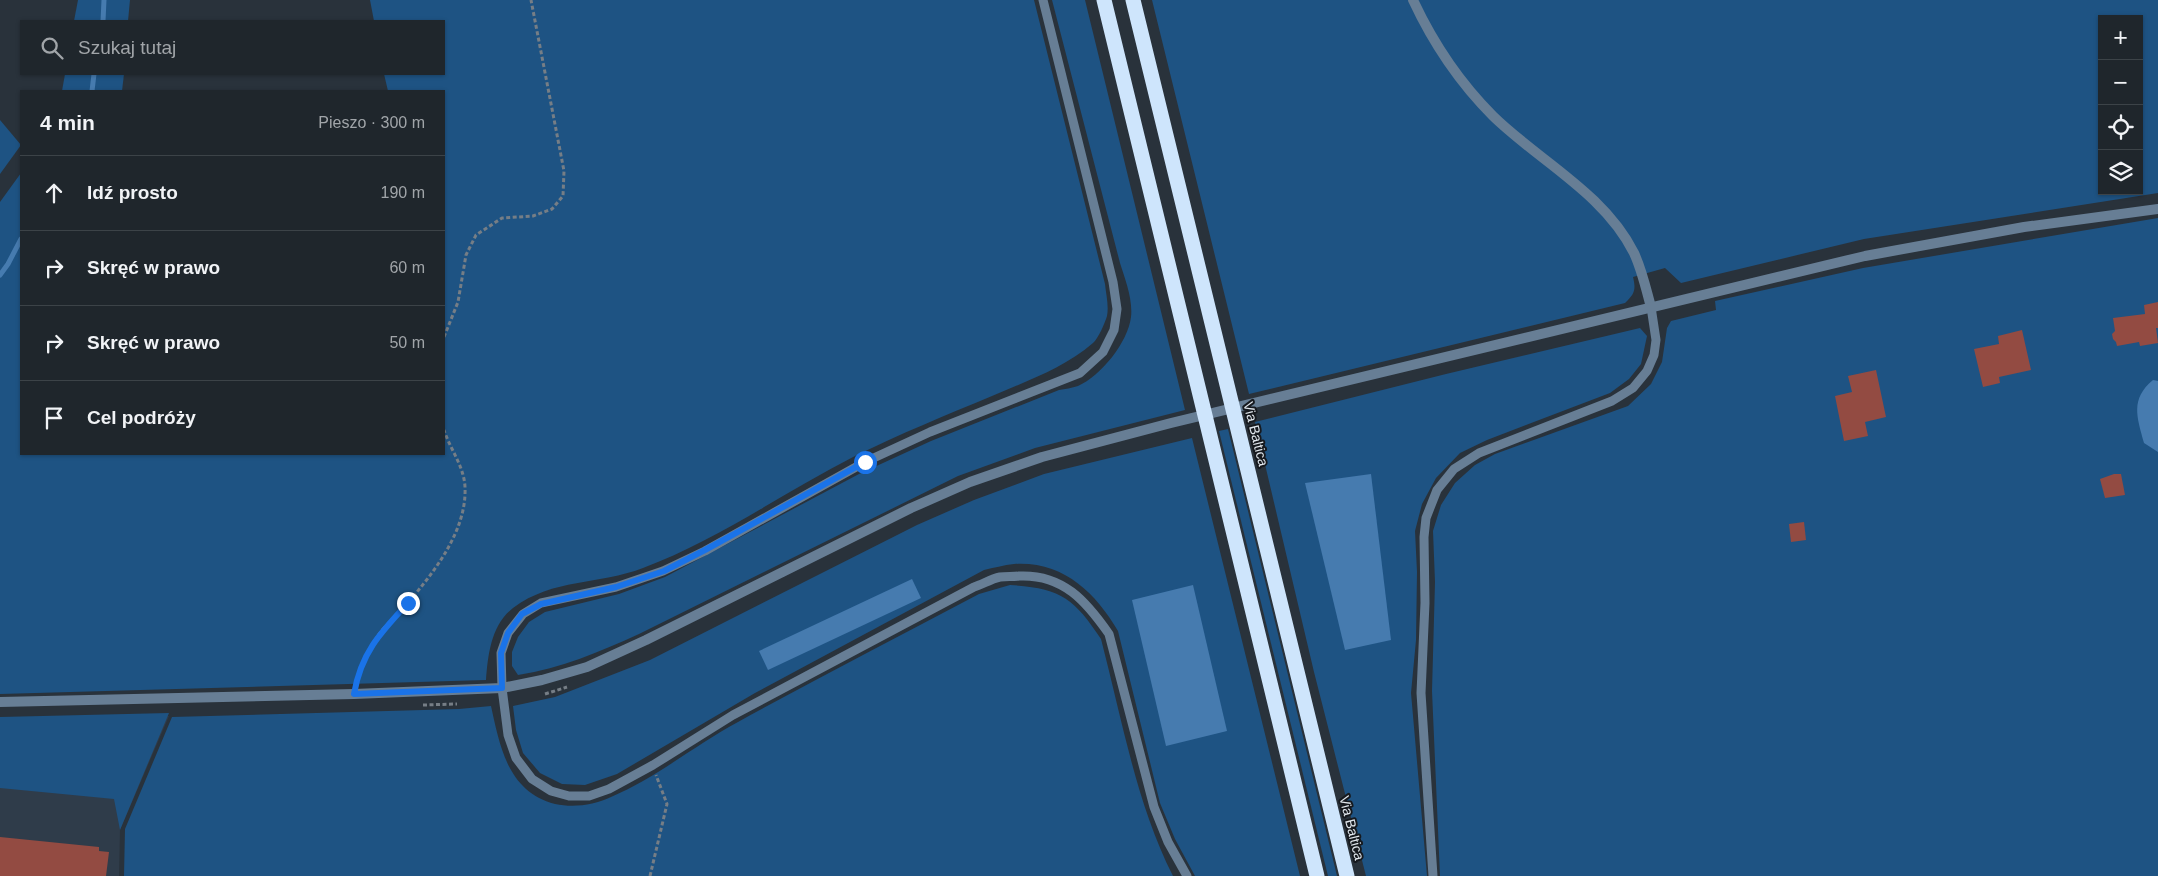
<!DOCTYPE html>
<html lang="pl">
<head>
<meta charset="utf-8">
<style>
  body { margin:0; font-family:Arial,sans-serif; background:#272e34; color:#f1f3f6 }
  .controls { position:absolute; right:15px; top:15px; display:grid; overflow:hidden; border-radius:0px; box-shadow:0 1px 4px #0004 }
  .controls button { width:45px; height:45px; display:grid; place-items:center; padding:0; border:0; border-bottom:1px solid #3c4348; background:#1f262c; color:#f1f3f6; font:25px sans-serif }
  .stop { position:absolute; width:15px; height:15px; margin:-11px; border:4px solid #1a73e8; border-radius:50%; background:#fff }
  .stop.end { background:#1a73e8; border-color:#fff; box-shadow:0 1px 5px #0008 }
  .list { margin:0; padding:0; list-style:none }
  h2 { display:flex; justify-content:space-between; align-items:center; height:65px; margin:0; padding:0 20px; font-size:21px }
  h2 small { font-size:16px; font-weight:400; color:#a1a5a9 }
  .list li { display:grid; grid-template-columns:32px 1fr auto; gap:15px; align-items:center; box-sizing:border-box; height:75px; padding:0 20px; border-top:1px solid #3c4348 }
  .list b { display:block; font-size:19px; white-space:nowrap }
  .list em { font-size:16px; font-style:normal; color:#a1a5a9 }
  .icon { flex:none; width:28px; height:28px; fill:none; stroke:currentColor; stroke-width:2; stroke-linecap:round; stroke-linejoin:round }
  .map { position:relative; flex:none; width:2158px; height:876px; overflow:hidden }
  .search { position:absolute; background:#1f262c; box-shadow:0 1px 4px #0004; left:20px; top:20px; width:425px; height:55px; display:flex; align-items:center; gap:12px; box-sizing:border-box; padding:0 18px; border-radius:0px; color:#a1a5a9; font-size:19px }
  .panel { position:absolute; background:#1f262c; box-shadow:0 1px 4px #0004; left:20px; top:90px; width:425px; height:365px; border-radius:0px }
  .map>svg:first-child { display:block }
</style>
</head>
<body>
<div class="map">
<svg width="2158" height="876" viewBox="0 0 2158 876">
  <rect width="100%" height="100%" fill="#29323b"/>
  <!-- built -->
  <polygon fill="#2f3c4a" points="169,716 120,830 119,876 0,876 0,720"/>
  <!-- green -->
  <g fill="#1e5383" fill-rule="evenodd">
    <polygon points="78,0 130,0 128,21 74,21"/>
    <path d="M370 0H1034L1105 284C1106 294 1109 306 1107 316 1105 323 1098 339 1093 343 1064 368 1027 381 992 396 946 415 900 434 855 456 784 492 718 540 643 568 599 585 553 578 513 608 491 625 488 655 486 680L0 694V202L21 173V454H444V91H388L384 74H444V21H374Z"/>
    <path d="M1052 0H1085L1185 410 1035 448 958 476 639 634C599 652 562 668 518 675L512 666V652L518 637 529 622 545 612 619 594 665 577 859 474 931 441 1059 390C1065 389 1072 388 1078 386 1101 376 1128 342 1131 317 1133 299 1125 279 1120 263Z"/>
    <path d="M1152 0H2158V193L1864 239 1681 283 1665 268 1633 277C1636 289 1635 294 1625 303L1249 394ZM2102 19H2139V191H2102Z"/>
    <polygon points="65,74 124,74 122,91 62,91"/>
    <polygon points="0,120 21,145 0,174"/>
    <polygon points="2158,218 2158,876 1440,876 1432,691 1435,582 1433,531 1441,505 1455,483 1475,465 1495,454 1628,406 1651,384 1662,362 1667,328 1671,321 1716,310 1715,301 1863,268"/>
    <polygon points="1640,328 1647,336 1641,364 1629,379 1610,393 1487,440 1460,453 1436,478 1422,504 1415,531 1417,572 1416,640 1411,693 1427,876 1366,876 1314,672 1255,422 1446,374"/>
    <polygon points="1228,429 1337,876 1328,876 1219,431"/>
    <path d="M1192 438 1300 876H1195L1175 839 1160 803 1118 631C1095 592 1063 561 1014 564 1004 565 993 568 984 570L755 693 617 774 585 785 562 784 540 773 523 753 516 730 513 706 555 697 650 660 917 525 974 500 1044 474Z"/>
    <path d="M1010 585C1060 588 1074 598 1101 639 1122 719 1136 803 1173 876H124L125 829 172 717 459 709 491 706C500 747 508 792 555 804 574 808 594 805 611 797 656 778 695 745 738 722 818 678 899 636 979 594Z"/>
    <polygon points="169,713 120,830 114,799 0,788 0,717"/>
  </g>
  <!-- water -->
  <g fill="#467baf">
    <path d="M2153 380 2158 381V452L2144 443C2137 417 2130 399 2153 380Z"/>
    <polygon points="1371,474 1391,640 1345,650 1305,483"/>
    <polygon points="912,579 921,598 768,670 759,651"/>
    <polygon points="1193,585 1227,731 1166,746 1132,600"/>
  </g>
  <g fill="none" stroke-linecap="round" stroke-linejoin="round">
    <!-- stream -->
    <g stroke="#467baf" stroke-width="5">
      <polyline points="103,21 104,0"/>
      <polyline points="92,91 94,74"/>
      <polyline points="0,275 8,264 21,239"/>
    </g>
  </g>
  <!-- building -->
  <g fill="#934b42">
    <polygon points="2158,302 2158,328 2156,328 2158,343 2140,346 2139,342 2117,346 2116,342 2113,339 2112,334 2115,331 2113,318 2145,314 2144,305"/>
    <polygon points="2022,330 2031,370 1999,377 2000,383 1983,387 1974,349 1999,344 1998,336"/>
    <polygon points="1876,370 1886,417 1865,422 1868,436 1844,441 1835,396 1852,392 1848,376"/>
    <polygon points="2114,474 2121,474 2125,495 2105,498 2100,479"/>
    <polygon points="1804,522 1806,540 1791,542 1789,524"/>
    <polygon points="0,837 99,847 99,851 109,852 106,876 0,876"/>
  </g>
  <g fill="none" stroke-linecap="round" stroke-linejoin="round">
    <!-- path -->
    <g stroke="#767e86" stroke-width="3" stroke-dasharray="4 2.5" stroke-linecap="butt">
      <polyline points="444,337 458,302 466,255 476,235 502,218 533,216 552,209 563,196 564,171 531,0"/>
      <path d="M356 682C361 666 368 651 377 637 385 625 398 615 407 604 434 572 467 531 465 487 464 466 450 449 444 430"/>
      <polyline points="545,694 567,687"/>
      <polyline points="423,705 457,704"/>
      <polyline points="650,876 667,804 656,775"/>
    </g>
    <!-- service -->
    <g stroke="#677e95" stroke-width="9">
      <path d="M1043 0 1113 282 1117 309 1114 330 1103 352 1080 373 930 432 865 462 705 551 663 571 616 587 541 603 523 614 508 633 501 653 502 688 508 735 516 758 532 779 551 791 569 796H589L609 789 653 765 733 715 974 587C983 584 991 579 1000 577 1006 576 1013 577 1019 576 1063 574 1086 601 1109 634L1154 807 1168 842 1187 876"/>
      <polyline points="1433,876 1421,693 1425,603 1424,537 1426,518 1437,490 1454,469 1479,453 1612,401 1633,388 1647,371 1654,355 1656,340 1651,307"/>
    </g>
    <!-- minor -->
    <g stroke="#677e95" stroke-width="10">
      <path d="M1413 0C1433 43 1459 82 1493 116 1539 161 1604 193 1634 253 1642 270 1646 289 1651 307"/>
      <polyline points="0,702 354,694 502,688 542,680 587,667 646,640 911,508 970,482 1042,457 1171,423 1865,256 2024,227 2158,209"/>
    </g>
    <!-- motorway -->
    <g stroke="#cee5fc" stroke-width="15">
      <polyline points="1104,0 1317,876"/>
      <polyline points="1133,0 1347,876"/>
    </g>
  </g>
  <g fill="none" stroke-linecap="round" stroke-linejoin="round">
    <!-- route -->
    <path stroke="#1a73e8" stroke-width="6" d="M408 603C380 633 361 653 354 694L502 688 501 653 508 633 522 614 541 604 616 587 664 571 705 550 865 462"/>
  </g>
  <g text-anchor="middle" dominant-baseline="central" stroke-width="4" stroke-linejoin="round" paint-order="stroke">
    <!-- street labels -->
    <g font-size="14" fill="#e1e7ed" stroke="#16191e">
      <text transform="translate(1256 434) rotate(76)">Via Baltica</text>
      <text transform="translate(1352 828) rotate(76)">Via Baltica</text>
    </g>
  </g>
</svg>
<div class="controls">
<button>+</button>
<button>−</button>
<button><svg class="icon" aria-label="locate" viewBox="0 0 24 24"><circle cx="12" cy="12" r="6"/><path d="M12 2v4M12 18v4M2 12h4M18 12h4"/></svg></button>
<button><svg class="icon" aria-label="layers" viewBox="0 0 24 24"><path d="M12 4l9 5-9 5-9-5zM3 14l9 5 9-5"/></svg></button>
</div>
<div class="stop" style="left:865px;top:462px"></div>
<div class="stop end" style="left:408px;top:603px"></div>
<div class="search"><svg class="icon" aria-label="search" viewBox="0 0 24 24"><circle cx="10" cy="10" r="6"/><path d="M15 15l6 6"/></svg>Szukaj tutaj</div>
<section class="panel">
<h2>4 min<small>Pieszo · 300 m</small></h2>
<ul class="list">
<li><svg class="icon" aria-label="ahead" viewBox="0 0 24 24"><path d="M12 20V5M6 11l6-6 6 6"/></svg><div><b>Idź prosto</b></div><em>190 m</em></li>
<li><svg class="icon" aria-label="right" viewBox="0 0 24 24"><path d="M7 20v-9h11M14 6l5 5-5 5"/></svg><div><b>Skręć w prawo</b></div><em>60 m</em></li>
<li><svg class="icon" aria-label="right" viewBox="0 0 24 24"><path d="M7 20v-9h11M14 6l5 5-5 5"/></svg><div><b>Skręć w prawo</b></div><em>50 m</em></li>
<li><svg class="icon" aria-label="arrive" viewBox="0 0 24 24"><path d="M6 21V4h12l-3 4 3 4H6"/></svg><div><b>Cel podróży</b></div></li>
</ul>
</section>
</div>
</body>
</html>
